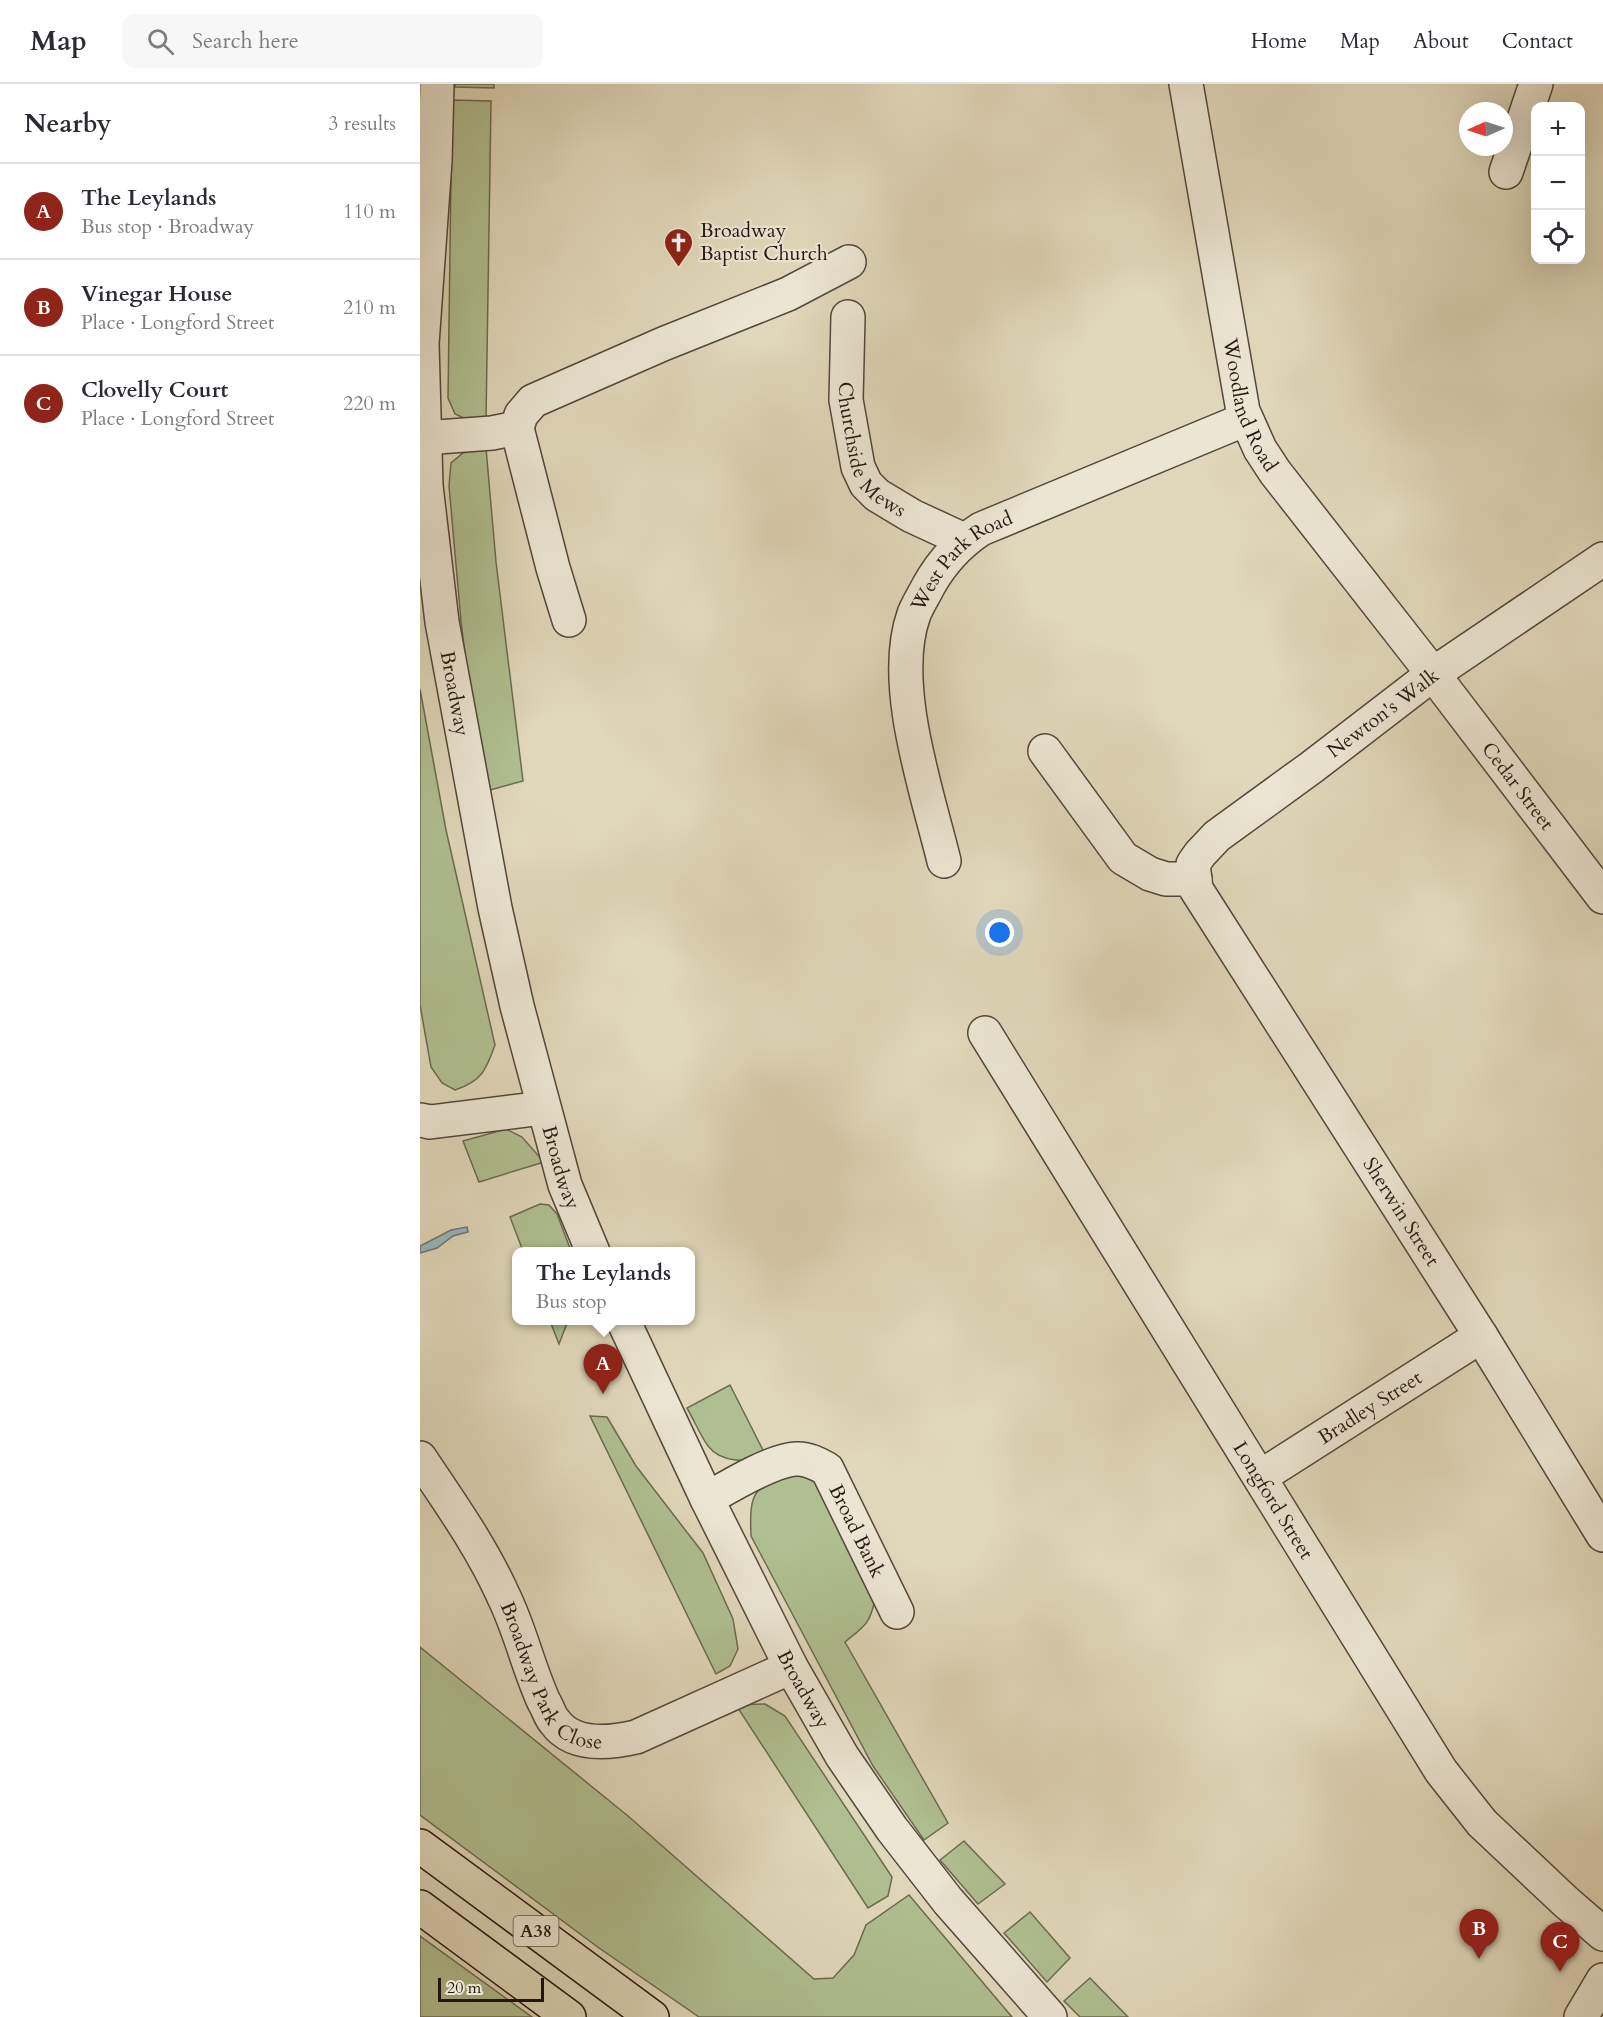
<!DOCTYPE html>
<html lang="en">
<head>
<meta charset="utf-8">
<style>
  body { margin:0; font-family:Cardo,serif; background:#f7f7f7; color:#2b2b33 }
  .controls { position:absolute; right:18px; top:18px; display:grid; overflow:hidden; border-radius:12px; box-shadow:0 6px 24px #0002 }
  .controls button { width:54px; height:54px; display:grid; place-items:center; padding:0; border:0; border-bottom:2px solid #e1e1e2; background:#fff; color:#2b2b33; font:30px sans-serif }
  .compass { position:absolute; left:1039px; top:18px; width:54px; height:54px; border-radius:50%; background:#fff; box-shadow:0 6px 24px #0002; rotate:267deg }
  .scale { position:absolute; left:18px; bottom:15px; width:106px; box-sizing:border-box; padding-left:6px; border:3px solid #241712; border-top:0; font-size:16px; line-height:21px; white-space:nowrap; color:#241712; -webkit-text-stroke:4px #ebe6d2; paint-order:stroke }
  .you { position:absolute; left:580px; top:849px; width:21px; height:21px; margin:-15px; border:4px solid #fff; border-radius:50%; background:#1a73e8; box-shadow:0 0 0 9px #1a73e833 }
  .badge { display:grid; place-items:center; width:39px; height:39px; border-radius:50%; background:#8f2418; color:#fff; font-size:20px; font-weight:700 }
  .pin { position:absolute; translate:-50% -50px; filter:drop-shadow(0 2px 3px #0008) }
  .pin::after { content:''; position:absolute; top:32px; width:21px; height:18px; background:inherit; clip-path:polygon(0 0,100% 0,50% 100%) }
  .popup { position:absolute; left:92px; top:1163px; width:183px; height:78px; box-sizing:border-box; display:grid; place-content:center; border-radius:12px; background:#fff; filter:drop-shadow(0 2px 4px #0005); font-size:20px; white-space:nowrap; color:#7c7c81 }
  .popup b { font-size:22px; color:#2b2b33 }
  .popup::after { content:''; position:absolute; left:50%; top:100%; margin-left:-12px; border:12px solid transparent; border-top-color:#fff }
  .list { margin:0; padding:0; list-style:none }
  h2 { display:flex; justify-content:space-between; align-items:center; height:78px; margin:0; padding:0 24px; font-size:26px }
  h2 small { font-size:20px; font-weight:400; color:#7c7c81 }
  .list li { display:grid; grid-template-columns:39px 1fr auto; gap:18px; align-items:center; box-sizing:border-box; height:96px; padding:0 24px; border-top:2px solid #e1e1e2 }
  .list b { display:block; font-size:22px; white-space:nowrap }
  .list p { margin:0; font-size:20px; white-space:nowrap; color:#7c7c81 }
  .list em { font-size:20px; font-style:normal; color:#7c7c81 }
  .icon { flex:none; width:33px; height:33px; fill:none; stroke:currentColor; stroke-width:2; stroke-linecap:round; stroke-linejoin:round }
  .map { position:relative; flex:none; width:1183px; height:1933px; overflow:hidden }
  header { display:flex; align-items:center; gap:36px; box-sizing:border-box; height:84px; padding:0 30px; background:#fff; border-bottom:2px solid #e1e1e2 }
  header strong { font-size:28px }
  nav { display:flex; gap:33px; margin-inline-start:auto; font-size:21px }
  .search { width:420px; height:54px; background:#f7f7f7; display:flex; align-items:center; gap:15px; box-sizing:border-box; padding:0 21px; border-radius:12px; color:#7c7c81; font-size:22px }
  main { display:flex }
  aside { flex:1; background:#fff }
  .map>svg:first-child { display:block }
</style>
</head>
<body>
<header>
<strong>Map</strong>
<div class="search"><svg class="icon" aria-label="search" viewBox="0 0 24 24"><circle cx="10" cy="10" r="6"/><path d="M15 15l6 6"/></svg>Search here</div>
<nav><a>Home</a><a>Map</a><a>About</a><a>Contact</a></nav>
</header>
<main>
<aside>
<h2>Nearby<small>3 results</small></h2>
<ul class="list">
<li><span class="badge">A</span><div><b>The Leylands</b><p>Bus stop · Broadway</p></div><em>110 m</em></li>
<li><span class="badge">B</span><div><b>Vinegar House</b><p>Place · Longford Street</p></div><em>210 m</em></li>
<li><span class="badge">C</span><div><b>Clovelly Court</b><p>Place · Longford Street</p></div><em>220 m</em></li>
</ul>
</aside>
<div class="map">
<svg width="1183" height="1933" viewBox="0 0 1183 1933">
  <rect width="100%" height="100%" fill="#e0d8ba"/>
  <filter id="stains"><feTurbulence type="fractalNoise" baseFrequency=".00333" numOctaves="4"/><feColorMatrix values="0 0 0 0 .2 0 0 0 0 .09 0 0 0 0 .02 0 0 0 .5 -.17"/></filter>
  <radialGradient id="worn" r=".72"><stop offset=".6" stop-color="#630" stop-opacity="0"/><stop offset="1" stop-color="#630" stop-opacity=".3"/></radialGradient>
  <!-- green -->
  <g fill="#b0bf91" stroke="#6a6b52" stroke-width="1.5">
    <polygon points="35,0 74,0 74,4 35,3"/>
    <polygon points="32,16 71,17 66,335 46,335 35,330 28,314"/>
    <polygon points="66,364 76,478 103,697 70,706 49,603 41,537 29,402 31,379 43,369"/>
    <path d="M0 605 26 746 75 961C66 986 62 997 35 1006L22 999 11 983 0 921Z"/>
    <polygon points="86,1045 102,1053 124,1078 59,1098 43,1057"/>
    <polygon points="120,1120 129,1121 137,1130 151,1167 103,1167 90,1133"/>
    <polygon points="130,1237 148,1237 139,1260"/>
    <path d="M310 1301 346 1372C329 1379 301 1379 288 1362 280 1351 274 1336 267 1324Z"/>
    <polygon points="170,1332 187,1333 216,1382 283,1469 313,1535 318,1565 310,1582 296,1590"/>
    <path d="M375 1387 392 1390 455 1516C449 1542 444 1542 425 1558L528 1739 504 1756 453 1682 331 1452C329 1406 334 1403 375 1387Z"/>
    <polygon points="0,1563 208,1732 394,1895 413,1894 434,1871 446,1841 489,1811 592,1933 279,1933 179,1864 0,1731"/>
    <polygon points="345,1620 365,1632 472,1793 468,1812 448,1824 316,1621"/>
    <polygon points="544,1757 585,1800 558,1820 520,1776"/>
    <polygon points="610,1828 650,1874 627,1898 584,1849"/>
    <polygon points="0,1852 112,1933 0,1933"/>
    <polygon points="670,1894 708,1933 660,1933 644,1917"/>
  </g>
  <!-- water -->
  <polygon fill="#99b7bb" stroke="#6a7777" stroke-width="1.5" points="47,1143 48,1148 33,1152 17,1164 0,1169 0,1162 31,1146"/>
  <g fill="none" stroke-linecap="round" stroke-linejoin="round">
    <defs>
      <g id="minor">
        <path id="s1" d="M17 0 15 77 2 260 6 402 22 538 75 824 97 922 145 1101 173 1168"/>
        <path id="s2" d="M766 0 823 327 840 365 855 388 1013 590 1183 813"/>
        <polyline points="1086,88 1116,0"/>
        <path id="s3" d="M428 233 426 316 438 383 446 400 457 411 492 432 544 456"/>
        <polyline points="97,344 133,484 149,536"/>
        <polyline points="4,354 72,349 97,344 101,331 113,317 243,260 368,210 429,178"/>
        <path id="s4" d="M1183 475 1013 590 892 683 797 752 780 770 773 780 776 805 1061 1252 1183 1451"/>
        <polyline points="625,667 703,774 730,790 746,795 775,795"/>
        <path id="s5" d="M524 777C507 707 469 599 494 530 498 520 504 511 509 501 522 478 538 460 561 445L826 335"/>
        <path id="s6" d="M565 949 1021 1687 1062 1739 1146 1818 1183 1850"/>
        <polyline points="0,1036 10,1038 123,1024"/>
        <path id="s7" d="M203 1236 287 1415 371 1583 422 1672 472 1745 528 1817 630 1933"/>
        <path id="s8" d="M0 1374C30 1419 61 1462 83 1511 100 1545 108 1583 124 1618 128 1624 130 1633 135 1638 153 1663 190 1659 216 1653L371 1583"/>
        <path id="s9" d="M840 1393 1061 1252"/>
        <path id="s10" d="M287 1415C308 1403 352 1376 376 1375 387 1374 398 1380 407 1385L477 1528"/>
        <polyline points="1161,1933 1183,1896"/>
      </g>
      <g id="highway">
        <polyline points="0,1762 232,1933"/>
        <polyline points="0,1823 149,1933"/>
      </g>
    </defs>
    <!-- minor casing -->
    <use href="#minor" stroke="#53473c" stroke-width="36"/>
    <!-- highway casing -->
    <use href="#highway" stroke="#241712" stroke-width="36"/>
    <!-- minor -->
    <use href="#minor" stroke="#ebe6d2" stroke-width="33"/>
    <!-- highway -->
    <use href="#highway" stroke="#e0d8ba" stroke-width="33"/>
  </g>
  <!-- icons -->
  <defs>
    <symbol id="church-pin" viewBox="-11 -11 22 30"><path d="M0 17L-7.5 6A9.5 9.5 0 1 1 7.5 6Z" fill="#8f2418" stroke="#ebe6d2"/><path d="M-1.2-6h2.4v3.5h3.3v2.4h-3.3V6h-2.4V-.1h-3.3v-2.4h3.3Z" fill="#fff"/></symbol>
  </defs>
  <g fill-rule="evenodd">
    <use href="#church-pin" x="242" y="142" width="33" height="45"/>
  </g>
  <g text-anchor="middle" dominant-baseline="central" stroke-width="4.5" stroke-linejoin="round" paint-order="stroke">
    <!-- shield labels -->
    <rect fill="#ebe6d2" stroke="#60554c" stroke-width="1.5" x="93.5" y="1832" width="45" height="30" rx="4.5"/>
    <g font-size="18" font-weight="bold" fill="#241712">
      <text x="116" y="1847">A38</text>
    </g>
    <!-- poi labels -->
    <g font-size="20" fill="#241712" stroke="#ebe6d2" text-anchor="start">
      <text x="280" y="146">Broadway<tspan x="280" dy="23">Baptist Church</tspan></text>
    </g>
    <!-- street labels -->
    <g font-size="20" fill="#241712" stroke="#ebe6d2">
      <text stroke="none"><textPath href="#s2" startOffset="328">Woodland Road</textPath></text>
      <text stroke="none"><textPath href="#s3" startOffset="141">Churchside Mews</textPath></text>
      <text stroke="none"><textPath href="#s5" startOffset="326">West Park Road</textPath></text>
      <text stroke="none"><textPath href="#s1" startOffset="612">Broadway</textPath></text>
      <text transform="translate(963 629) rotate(-37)">Newton's Walk</text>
      <text stroke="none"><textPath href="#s2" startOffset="798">Cedar Street</textPath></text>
      <text stroke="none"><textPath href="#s1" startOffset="1098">Broadway</textPath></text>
      <text stroke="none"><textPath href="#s4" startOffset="920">Sherwin Street</textPath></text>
      <text stroke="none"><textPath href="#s9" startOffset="130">Bradley Street</textPath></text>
      <text stroke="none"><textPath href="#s6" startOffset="549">Longford Street</textPath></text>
      <text stroke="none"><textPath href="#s10" startOffset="200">Broad Bank</textPath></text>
      <text stroke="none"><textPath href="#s8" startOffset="260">Broadway Park Close</textPath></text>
      <text stroke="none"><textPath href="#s7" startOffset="411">Broadway</textPath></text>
    </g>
  </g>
  <rect width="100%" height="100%" filter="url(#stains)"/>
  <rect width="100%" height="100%" fill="url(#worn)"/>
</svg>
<div class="controls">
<button>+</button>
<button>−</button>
<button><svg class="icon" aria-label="locate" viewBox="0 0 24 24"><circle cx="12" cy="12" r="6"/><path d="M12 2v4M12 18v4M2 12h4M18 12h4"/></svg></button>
</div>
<svg class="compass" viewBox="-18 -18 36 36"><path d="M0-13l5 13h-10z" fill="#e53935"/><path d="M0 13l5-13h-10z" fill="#7c7c81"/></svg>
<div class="scale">20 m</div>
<div class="you"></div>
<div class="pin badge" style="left:183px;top:1310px">A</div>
<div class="popup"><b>The Leylands</b>Bus stop</div>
<div class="pin badge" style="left:1059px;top:1875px">B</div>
<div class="pin badge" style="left:1140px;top:1888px">C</div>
</div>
</main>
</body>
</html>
